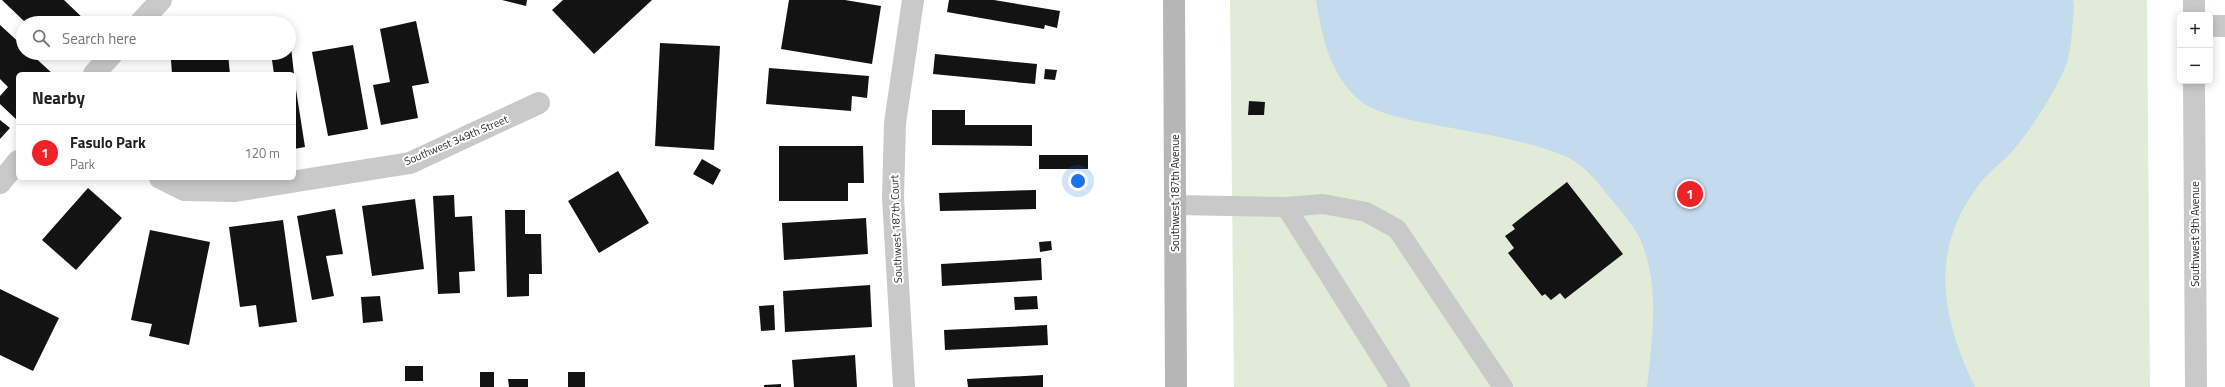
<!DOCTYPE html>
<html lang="en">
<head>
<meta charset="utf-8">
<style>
  body { margin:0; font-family:"Titillium Web",sans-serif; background:#f2f2f2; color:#222 }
  .controls { position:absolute; right:12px; top:12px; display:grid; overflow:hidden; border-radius:6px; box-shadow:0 2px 10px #0003 }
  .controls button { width:36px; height:36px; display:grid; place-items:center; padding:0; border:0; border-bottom:1px solid #e0e0e0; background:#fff; color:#222; font:20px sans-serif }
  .you { position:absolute; left:1078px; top:181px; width:14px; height:14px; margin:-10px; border:3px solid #fff; border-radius:50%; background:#1a73e8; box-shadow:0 0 0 6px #1a73e833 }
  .badge { display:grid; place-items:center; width:26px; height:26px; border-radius:50%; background:#f02127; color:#fff; font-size:13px; font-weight:700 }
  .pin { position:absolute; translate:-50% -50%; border:2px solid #fff; box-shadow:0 1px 4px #0006 }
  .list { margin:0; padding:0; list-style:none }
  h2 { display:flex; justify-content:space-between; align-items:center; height:52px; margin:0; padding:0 16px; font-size:17px }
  h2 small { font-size:13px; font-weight:400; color:#767676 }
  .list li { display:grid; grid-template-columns:26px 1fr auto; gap:12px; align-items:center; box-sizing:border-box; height:56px; padding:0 16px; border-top:1px solid #e0e0e0 }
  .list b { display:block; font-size:15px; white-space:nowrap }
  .list p { margin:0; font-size:13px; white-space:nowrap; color:#767676 }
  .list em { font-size:13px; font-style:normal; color:#767676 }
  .icon { flex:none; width:22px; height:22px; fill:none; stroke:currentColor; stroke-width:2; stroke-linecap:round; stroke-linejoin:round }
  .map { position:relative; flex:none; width:2225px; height:387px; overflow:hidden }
  .search { position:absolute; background:#fff; box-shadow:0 2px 10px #0003; left:16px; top:16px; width:280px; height:44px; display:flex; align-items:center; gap:10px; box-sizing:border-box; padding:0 14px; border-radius:22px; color:#767676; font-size:15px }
  .panel { position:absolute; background:#fff; box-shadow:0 2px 10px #0003; left:16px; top:72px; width:280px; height:108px; border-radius:6px }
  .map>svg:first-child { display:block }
</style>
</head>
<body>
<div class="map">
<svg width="2225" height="387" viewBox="0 0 2225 387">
  <rect width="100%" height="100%" fill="#fff"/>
  <!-- green -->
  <polygon fill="#e2ebd8" points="1230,0 2147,0 2150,387 1234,387"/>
  <!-- water -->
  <path fill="#c3dbed" d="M1316 0H2073L2074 8C2072 26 2072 48 2066 65 2057 89 2032 128 2015 148 2005 160 1991 170 1981 182 1928 249 1941 316 1975 387H1647C1652 340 1660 289 1642 244 1636 227 1622 213 1611 199 1598 183 1585 165 1565 156 1532 142 1493 136 1457 129 1433 124 1380 117 1362 102 1330 77 1322 37 1316 0Z"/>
  <!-- building -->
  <g fill="#131313">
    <polygon points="2,0 64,0 88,23 26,23"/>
    <polygon points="502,0 527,0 526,6"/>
    <polygon points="563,0 652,0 594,54 552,10"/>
    <polygon points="789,0 845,0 881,6 872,64 781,49"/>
    <polygon points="949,0 994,0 1060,11 1057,28 1045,25 1044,29 947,12"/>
    <polygon points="416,21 429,83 412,86 418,118 381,125 373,85 390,82 380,29"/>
    <polygon points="0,25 23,46 23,53 30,53 53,74 18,74 18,121 0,104 0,96 8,87 0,79"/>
    <polygon points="660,43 720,46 714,150 655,146"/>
    <polygon points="353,45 368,129 328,136 312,52"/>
    <polygon points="289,47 291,47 294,74 274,74 271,53 289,53"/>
    <polygon points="57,53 68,53 63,59"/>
    <polygon points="228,54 230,74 172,74 171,60"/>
    <polygon points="935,54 1037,64 1035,84 933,74"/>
    <polygon points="769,68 869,76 867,98 852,96 851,111 766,104"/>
    <polygon points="1045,69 1057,70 1055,80 1044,79"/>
    <polygon points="294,77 305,147 294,149"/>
    <polygon points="1249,101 1265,102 1264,115 1248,115"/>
    <polygon points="932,110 965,110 965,125 1032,125 1032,146 932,145"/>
    <polygon points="0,120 10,128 0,139"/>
    <polygon points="779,146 863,146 864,183 848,183 848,201 779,201"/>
    <rect x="1039" y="155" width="49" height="14"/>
    <polygon points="702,159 721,170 713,185 693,174"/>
    <polygon points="618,171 649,223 599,253 568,201"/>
    <polygon points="1567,182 1623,254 1565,299 1560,293 1551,300 1545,294 1542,296 1508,253 1514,248 1505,236 1515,229 1512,225"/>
    <polygon points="88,188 122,218 76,270 42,240"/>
    <polygon points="1036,190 1036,209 940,211 939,193"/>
    <polygon points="454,195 455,217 472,216 475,271 459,272 460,293 438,294 433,196"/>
    <polygon points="415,199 424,269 372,276 362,206"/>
    <polygon points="335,209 343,254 326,256 334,296 312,300 297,216"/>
    <polygon points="505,210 525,210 525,234 541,234 542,274 529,274 529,296 507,297"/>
    <polygon points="866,218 868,254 784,260 782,223"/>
    <polygon points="283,220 297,322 259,327 256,305 240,307 229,227"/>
    <polygon points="150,230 210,242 189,345 149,336 152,324 131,320"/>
    <polygon points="1051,241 1052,250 1040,252 1039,242"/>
    <polygon points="1041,258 1042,280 942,286 941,264"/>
    <polygon points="870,285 872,327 785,332 783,291"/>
    <polygon points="0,289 59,318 33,371 0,355"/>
    <polygon points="380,296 383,321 363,323 361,297"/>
    <polygon points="1037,296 1038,309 1015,310 1014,297"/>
    <polygon points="774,305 775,330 761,331 759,306"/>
    <polygon points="1047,325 1048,345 945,350 944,330"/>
    <polygon points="855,355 857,387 794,387 792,360"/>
    <rect x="405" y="366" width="18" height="15"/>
    <rect x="480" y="372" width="14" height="15"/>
    <rect x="568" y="372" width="17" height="15"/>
    <polygon points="1043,375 1043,387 968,387 967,379"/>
    <polygon points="508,379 528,379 528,387 509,387"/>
    <polygon points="781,384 781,387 764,387 764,385"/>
  </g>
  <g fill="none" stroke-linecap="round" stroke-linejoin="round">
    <!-- lane -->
    <g stroke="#c9c9c9" stroke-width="20">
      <polyline points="1175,205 1286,207 1323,204 1366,212 1397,229 1503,387"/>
      <polyline points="1286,207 1400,387"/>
    </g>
    <!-- street -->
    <g stroke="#c9c9c9" stroke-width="22">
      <polyline points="2194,0 2194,15"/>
      <polyline points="140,23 161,0"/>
      <polyline points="2210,26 2225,26"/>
      <polyline points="94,74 113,53"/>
      <polyline points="2194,81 2196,387"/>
      <polyline points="160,178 184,190 235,191 410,163 539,103"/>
      <polyline points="0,183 18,161"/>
      <polyline points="904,387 893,197 895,123 913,0"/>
    </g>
    <!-- secondary -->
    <polyline stroke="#b6b6b6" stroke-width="22" points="1174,0 1176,387"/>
  </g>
  <g text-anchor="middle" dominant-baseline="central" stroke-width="4" stroke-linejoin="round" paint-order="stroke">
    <!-- street labels -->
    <g font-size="11" fill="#2c2c2c" stroke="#fff">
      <text transform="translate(456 140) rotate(-23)">Southwest 349th Street</text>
      <text transform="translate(1175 193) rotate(-90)">Southwest 187th Avenue</text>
      <text transform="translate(896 229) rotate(-92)">Southwest 187th Court</text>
      <text transform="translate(2195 234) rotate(-90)">Southwest 9th Avenue</text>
    </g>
  </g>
</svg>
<div class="controls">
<button>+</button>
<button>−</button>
</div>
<div class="you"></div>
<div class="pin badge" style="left:1690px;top:194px">1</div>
<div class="search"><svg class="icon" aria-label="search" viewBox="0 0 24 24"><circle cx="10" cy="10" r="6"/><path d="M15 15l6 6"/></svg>Search here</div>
<section class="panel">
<h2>Nearby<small></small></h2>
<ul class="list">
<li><span class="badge">1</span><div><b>Fasulo Park</b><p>Park</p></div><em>120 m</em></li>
</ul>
</section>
</div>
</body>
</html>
